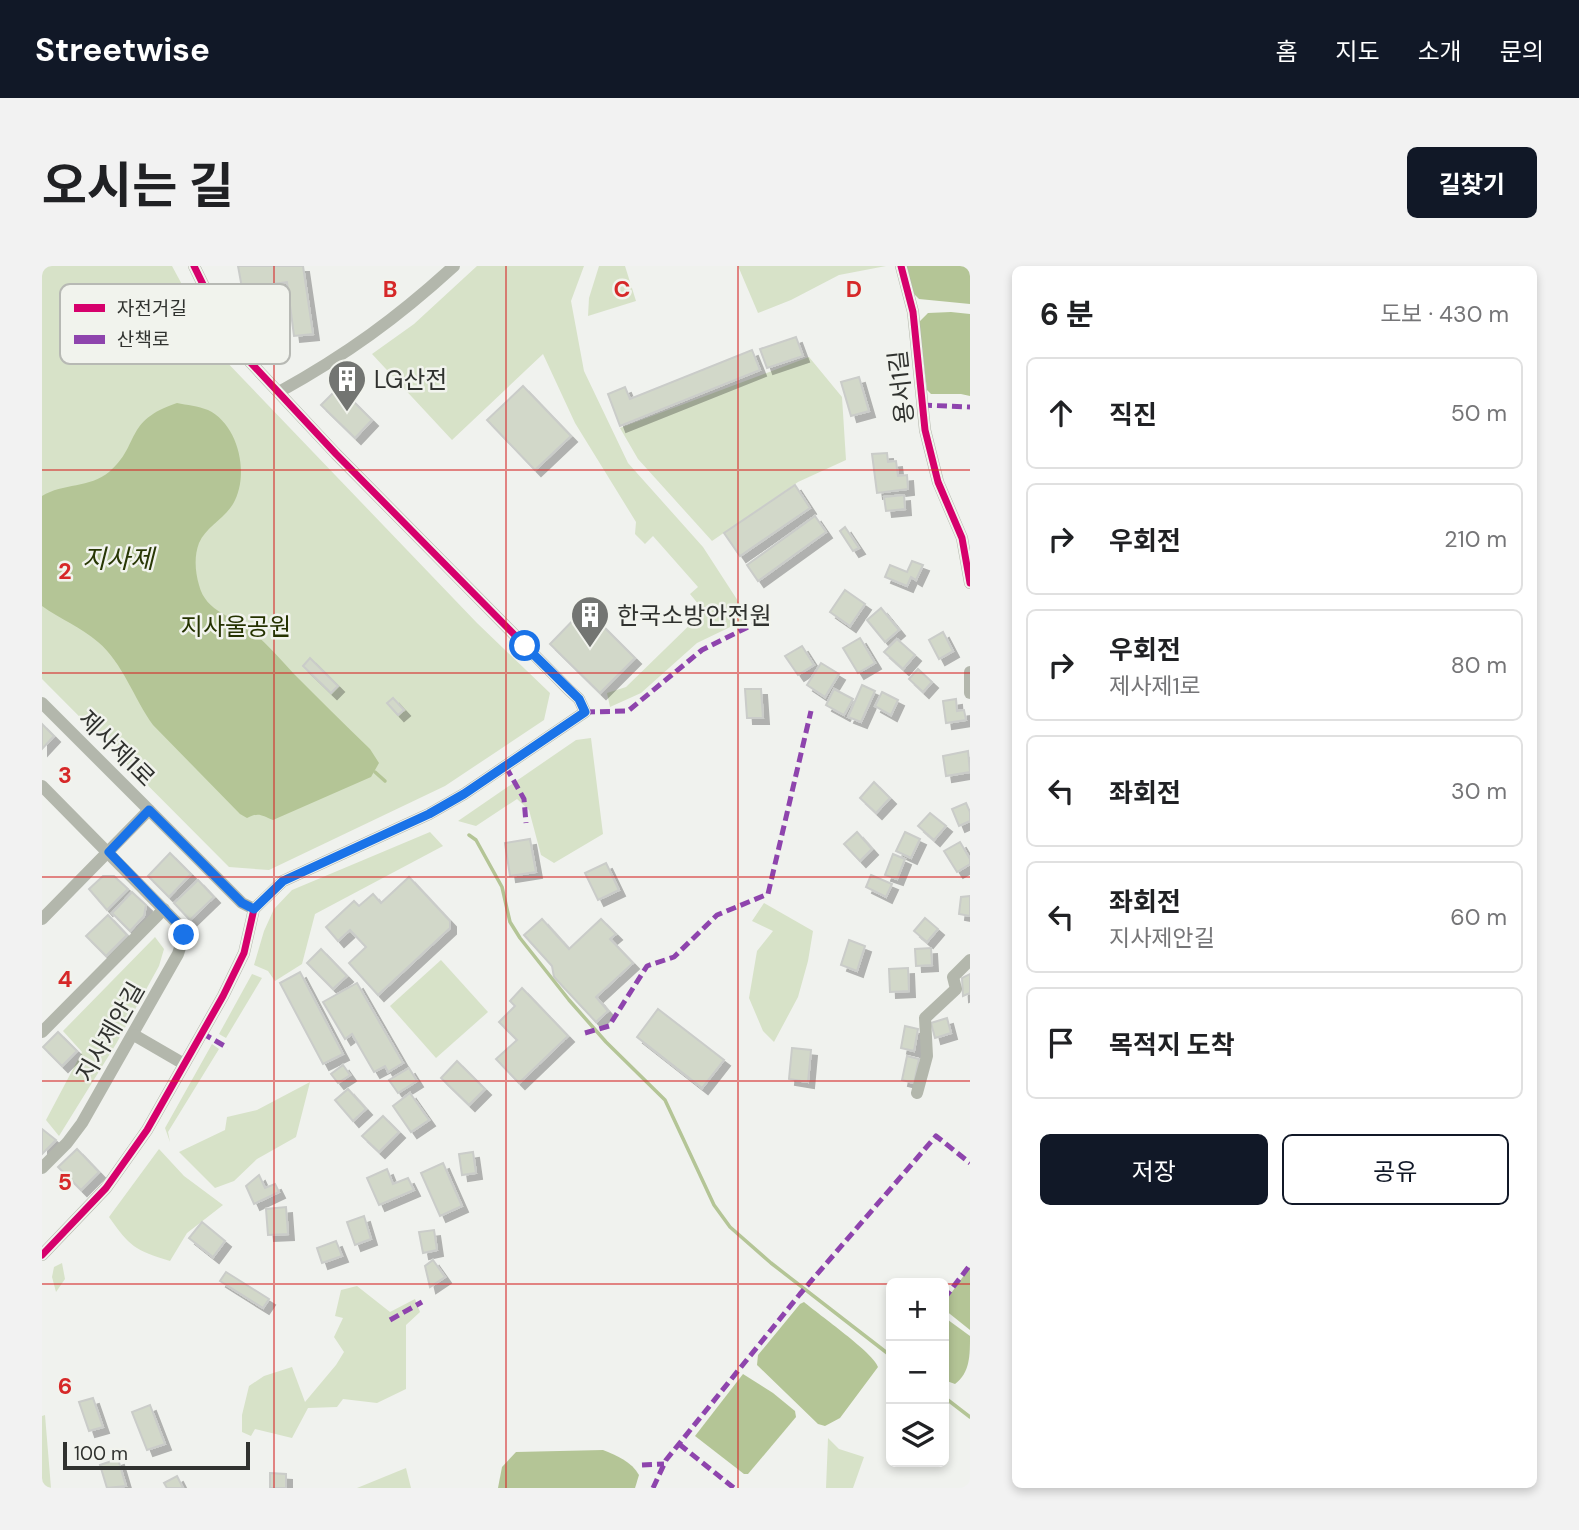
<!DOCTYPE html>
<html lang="ko">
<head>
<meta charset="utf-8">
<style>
  body { margin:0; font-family:"DM Sans","Noto Sans KR",sans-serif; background:#f2f2f2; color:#202124 }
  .controls { position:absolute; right:21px; bottom:21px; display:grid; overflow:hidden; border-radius:10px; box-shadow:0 4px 10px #0003 }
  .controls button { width:63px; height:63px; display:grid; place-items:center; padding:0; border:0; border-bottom:2px solid #e0e0e0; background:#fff; color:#202124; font:35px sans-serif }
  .scale { position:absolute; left:21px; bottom:18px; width:187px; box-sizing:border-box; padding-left:7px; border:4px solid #30322f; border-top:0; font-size:19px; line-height:24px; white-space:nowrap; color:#30322f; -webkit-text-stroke:5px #f1f3ed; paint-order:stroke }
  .stop { position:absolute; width:21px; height:21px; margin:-16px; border:5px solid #1a73e8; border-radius:50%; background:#fff }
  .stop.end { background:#1a73e8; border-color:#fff; box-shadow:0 2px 7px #0008 }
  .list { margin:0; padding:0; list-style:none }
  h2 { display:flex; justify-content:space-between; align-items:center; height:91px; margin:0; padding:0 28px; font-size:30px }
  h2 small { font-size:23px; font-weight:400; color:#757577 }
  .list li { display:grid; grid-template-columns:46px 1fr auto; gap:21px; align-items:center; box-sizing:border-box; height:112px; margin:0 14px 14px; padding:0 14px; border:2px solid #e0e0e0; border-radius:10px }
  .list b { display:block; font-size:26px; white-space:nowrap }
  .list p { margin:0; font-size:23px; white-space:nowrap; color:#757577 }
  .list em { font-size:23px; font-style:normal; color:#757577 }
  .actions { display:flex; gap:14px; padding:21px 28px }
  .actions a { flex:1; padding:16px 0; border:2px solid #111827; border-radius:10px; text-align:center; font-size:24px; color:#111827 }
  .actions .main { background:#111827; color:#fff }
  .icon { flex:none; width:38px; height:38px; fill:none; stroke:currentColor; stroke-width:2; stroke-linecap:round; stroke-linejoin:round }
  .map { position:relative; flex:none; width:928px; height:1222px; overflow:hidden; border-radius:10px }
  header { display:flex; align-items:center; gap:42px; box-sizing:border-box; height:98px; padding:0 35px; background:#111827; color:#fff }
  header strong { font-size:33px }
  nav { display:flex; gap:38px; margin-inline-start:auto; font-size:24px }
  .intro { display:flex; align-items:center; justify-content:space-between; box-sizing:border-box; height:168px; padding:0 42px }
  h1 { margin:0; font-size:49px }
  .button { padding:18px 32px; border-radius:10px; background:#111827; color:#fff; font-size:24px; font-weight:700 }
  main { display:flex; gap:42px; padding:0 42px }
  aside { flex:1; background:#fff; border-radius:10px; box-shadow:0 4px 10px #0003 }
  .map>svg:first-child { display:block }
</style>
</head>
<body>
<header>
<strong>Streetwise</strong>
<nav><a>홈</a><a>지도</a><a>소개</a><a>문의</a></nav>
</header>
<div class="intro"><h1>오시는 길</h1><a class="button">길찾기</a></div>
<main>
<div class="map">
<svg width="928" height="1222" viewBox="0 0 928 1222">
  <defs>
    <filter id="shadow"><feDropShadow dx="6" dy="6" stdDeviation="0" flood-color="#0004"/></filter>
  </defs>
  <rect width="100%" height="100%" fill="#f0f2ee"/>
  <!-- green -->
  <g fill="#d7e2c8">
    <polygon points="0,0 130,0 178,89 435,357 508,427 502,454 403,520 227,604 187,601 0,413"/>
    <polygon points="435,0 542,0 529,35 542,105 586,197 661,281 707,352 655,377 599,427 568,441 565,427 584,421 662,345 648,328 656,321 611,270 603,278 593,268 594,256 533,157 501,88 410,174 330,88 372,58"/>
    <polygon points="557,0 583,0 594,35 546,50 547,32"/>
    <polygon points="696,0 844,0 797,9 749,34 716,47"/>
    <polygon points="767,91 800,131 804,194 756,216 670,275 596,193 578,162"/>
    <polygon points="549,472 561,568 512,597 499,589 487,544 475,533 434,560 416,555 534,474"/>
    <polygon points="388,566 401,580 273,648 260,698 233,715 226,705 212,699 222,665 232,643 250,624"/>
    <polygon points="722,637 771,665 766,695 756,731 732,776 721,765 707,732 715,685 731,665 710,655"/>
    <polygon points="113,671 122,683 117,700 74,778 17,870 4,854 40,786 21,765"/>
    <polygon points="399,694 446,746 394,792 348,740"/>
    <polygon points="210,708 220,712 184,772 177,768"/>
    <polygon points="170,778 177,783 126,866 128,876 123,862"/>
    <polygon points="268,816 254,871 215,893 192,915 173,922 137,886 183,864 185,851 215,844"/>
    <path d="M117 883 142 910 181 939 145 967 128 995C93 984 88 981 67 951Z"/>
    <polygon points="20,997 23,1013 14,1026 10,1011 12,1001"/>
    <polygon points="315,1020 348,1046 373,1033 378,1046 364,1059 364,1123 335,1137 301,1133 295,1141 266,1142 250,1172 213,1163 209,1170 200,1166 200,1149 207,1120 222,1110 250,1101 263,1136 294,1099 302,1086 292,1071 301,1052 293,1050 299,1024"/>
    <polygon points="3,1149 9,1222 0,1222 0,1150"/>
    <polygon points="786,1172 797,1183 822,1191 811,1222 784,1222"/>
    <polygon points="364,1202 369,1222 315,1222"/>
  </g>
  <!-- water -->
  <g fill="#b4c596">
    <polygon points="864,0 928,0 928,38 877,33 871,27"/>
    <polygon points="909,46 928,48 928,130 919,128 889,128 885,124 877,56 886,47"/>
    <path d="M135 137C145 139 156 140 166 144 197 159 208 209 191 238 182 253 164 261 157 277 152 290 153 305 157 319 164 347 192 350 211 366 226 379 239 394 252 408 277 433 302 458 328 483L337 497 329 511 231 554C219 549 217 546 205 552L198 548 111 459C92 433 81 397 56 376 39 361 18 353 0 340V230C21 217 48 222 67 206 99 179 81 155 135 137Z"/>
    <polygon points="928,1001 928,1064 903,1044 902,1037"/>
    <path d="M762 1036C776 1048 833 1088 836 1101L798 1152 783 1160 776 1158 715 1099 716 1089 758 1038Z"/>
    <path d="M902 1051 928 1070C928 1089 928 1107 913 1118L902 1114Z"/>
    <polygon points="701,1108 731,1127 753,1145 754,1151 706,1208 702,1208 653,1170"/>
    <path d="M561 1184C574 1189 590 1196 597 1209L593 1222H456L460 1201 474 1186Z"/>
  </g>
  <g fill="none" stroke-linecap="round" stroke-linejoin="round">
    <!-- stream -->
    <g stroke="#b4c596" stroke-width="3.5">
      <polyline points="333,506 343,515"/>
      <polyline points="427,569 434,574 460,621 468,656 478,672 527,734 564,776 623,834 672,939 688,961 729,997 849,1090"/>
      <polyline points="902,1131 928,1151"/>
    </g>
  </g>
  <!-- building -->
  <g fill="#d2d8c9" stroke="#caccc9" stroke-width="2" filter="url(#shadow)">
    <polygon points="196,0 261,0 271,68 252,70 245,16 200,22"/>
    <polygon points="754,71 761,90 725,102 718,83"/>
    <polygon points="710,84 718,104 578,160 566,128 583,121 588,133"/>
    <polygon points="817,111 827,145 809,150 799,116"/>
    <polygon points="481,120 529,170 493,204 445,154"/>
    <polygon points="297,121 330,154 313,172 279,139"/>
    <polygon points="845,187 846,196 854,195 856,210 865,209 866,223 835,227 830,188"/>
    <polygon points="753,219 768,242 698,290 682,267"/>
    <polygon points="862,229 863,243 844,245 842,231"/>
    <polygon points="773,250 784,266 716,315 705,299"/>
    <polygon points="803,261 817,282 811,285 798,265"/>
    <polygon points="870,295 881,299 874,314 869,311 865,320 843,311 848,299 865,306"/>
    <polygon points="803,324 823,338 808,360 788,346"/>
    <polygon points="543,342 593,392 558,427 508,378"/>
    <polygon points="839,342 857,364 843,376 825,354"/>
    <polygon points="901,366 911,385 897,393 887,374"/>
    <polygon points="818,372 833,397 816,407 801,382"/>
    <polygon points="855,373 873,389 861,403 842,386"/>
    <polygon points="760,380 772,399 756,409 743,390"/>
    <polygon points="268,392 296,420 289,427 261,400"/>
    <polygon points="779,397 797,408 783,431 765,419"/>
    <polygon points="876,403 890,416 881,426 867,413"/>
    <polygon points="820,419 833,425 819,456 806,451"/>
    <polygon points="703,423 719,423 721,452 705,452"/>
    <polygon points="792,423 811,433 802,449 784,439"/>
    <polygon points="840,426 856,434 849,449 833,440"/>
    <polygon points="351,432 362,444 356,449 345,437"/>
    <polygon points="914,433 915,445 922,444 924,454 904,457 901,435"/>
    <polygon points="0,458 12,470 0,483"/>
    <polygon points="926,485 928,506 904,510 901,490"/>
    <polygon points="832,516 848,532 834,547 818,532"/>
    <polygon points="924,537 928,546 928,555 917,560 910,543"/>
    <polygon points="888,547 904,560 892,574 876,560"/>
    <polygon points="815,566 830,583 818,595 802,578"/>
    <polygon points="863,566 878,573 869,592 854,585"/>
    <polygon points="488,573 494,606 468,610 463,577"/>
    <polygon points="918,576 928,593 928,598 915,606 902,585"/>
    <polygon points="128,587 149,608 127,631 106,610"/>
    <polygon points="851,588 863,593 855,613 843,609"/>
    <polygon points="564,597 577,624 556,634 543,607"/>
    <polygon points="829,609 850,618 844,631 824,621"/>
    <polygon points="61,610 72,610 86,623 65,644 47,623"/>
    <polygon points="367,611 408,655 408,662 336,729 307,697 324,681 308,664 296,675 284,661 312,635 317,640 331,628 339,637"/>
    <polygon points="156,614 172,631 148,654 132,637"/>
    <polygon points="90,626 104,639 102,650 88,665 70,647"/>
    <polygon points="928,630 928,650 917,648 919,631"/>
    <polygon points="66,649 85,669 64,690 44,670"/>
    <polygon points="883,652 896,663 885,676 872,665"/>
    <polygon points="500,653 527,683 559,653 574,668 568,673 591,697 554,731 566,745 554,756 512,711 510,700 482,669"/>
    <polygon points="807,674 823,680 815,705 799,699"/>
    <polygon points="889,682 890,699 874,700 873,683"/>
    <polygon points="279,683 305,710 291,723 265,697"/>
    <polygon points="866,702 867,725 848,726 847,703"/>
    <polygon points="258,706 301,788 281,798 238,717"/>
    <polygon points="928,708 928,727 921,730 920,712"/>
    <polygon points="315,717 361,797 346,806 343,800 332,806 310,768 303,773 281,736"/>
    <polygon points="480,722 526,770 477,817 454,793 475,774 457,756 473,740 468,735"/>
    <polygon points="616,743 682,794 660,822 595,771"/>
    <polygon points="905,752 909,767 893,772 889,757"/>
    <polygon points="863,760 876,763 872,785 859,782"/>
    <polygon points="16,766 35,785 20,800 1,781"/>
    <polygon points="750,782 769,784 766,816 747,813"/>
    <polygon points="865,790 877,793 872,817 860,814"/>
    <polygon points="415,795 443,823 427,839 399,812"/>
    <polygon points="301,799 308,809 296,817 289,808"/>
    <polygon points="367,802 375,815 356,827 347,814"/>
    <polygon points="306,823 324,843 311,855 293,834"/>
    <polygon points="368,827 387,854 369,866 351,840"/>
    <polygon points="341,850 357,866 337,886 320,870"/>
    <polygon points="0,863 14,874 0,888"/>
    <polygon points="35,883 57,906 39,924 16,901"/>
    <polygon points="431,886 434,907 420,909 417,888"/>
    <polygon points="401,897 420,940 398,950 379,907"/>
    <polygon points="345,903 351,918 366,912 372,924 337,939 325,912"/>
    <polygon points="217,909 223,922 233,918 237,926 212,938 204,920"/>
    <polygon points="244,941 246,968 226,969 224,943"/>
    <polygon points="322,950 329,973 313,979 305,956"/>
    <polygon points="160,956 183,975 171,991 147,972"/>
    <polygon points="392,964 395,984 381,987 377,966"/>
    <polygon points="294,975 300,990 280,997 275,982"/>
    <polygon points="391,994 403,1011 388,1021 383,1000"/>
    <polygon points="184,1006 227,1033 221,1042 178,1015"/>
    <polygon points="51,1132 61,1161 47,1165 37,1136"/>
    <polygon points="108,1139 123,1178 105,1184 90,1146"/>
    <polygon points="76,1193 84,1220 65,1222 58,1199"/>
    <polygon points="228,1207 244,1208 244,1222 228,1222"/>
    <polygon points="135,1210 141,1222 125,1222 122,1217"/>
  </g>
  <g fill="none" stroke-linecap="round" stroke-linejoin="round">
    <!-- minor -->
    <g stroke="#b3b7ac" stroke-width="12">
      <polyline points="859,0 871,46 883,164 896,216 920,272 928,317"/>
      <path d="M237 126C304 89 355 52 412 0"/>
      <polyline points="928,406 928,427"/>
      <polyline points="0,437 200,637 212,643"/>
      <polyline points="0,520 136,658 142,669 136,688 40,857 25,877 0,902"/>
      <polyline points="0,653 107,544"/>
      <polyline points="0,766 122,643"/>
      <polyline points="92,769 142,798"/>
      <polyline points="875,827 885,790 883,752 914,723 911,711 928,694"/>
      <polyline points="0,989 64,922 105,864 181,730 202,687 212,643 241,615 387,548 422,528 543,446 537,433 527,424 294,188 196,83 172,41 152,0"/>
    </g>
    <!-- quiet -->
    <g stroke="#8e44ad" stroke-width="5" stroke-dasharray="10 5" stroke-linecap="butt">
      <polyline points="880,139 928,141"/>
      <polyline points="543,446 586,445 660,384 720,354"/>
      <polyline points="464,501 482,533 484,557"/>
      <polyline points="160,767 186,782"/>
      <polyline points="543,767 567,760 605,700 632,691 675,649 726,628 769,445"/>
      <polyline points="902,1033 928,999"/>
      <polyline points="348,1054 380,1036"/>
      <polyline points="637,1178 692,1222"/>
      <polyline points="600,1199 622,1198"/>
      <polyline points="611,1222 624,1194 758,1028 894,870 928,897"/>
    </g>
    <defs>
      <g id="cycleway">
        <polyline points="859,0 871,46 883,164 896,216 920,272 928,317"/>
        <polyline points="0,989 64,922 105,864 181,730 202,687 212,643 241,615 387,548 422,528 543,446 537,433 527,424 294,188 196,83 172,41 152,0"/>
      </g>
    </defs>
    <!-- cycleway casing -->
    <use href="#cycleway" stroke="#f1f3ed" stroke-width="11"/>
    <!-- cycleway -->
    <use href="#cycleway" stroke="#d6006c" stroke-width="7"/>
  </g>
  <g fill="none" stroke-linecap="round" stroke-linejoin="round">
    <!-- route -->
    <polyline stroke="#1a73e8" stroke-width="9" points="142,669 136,658 67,586 107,544 200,637 212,643 241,615 387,548 422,528 543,446 537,433 483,380"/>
  </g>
  <!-- grid -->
  <path fill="none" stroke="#d62828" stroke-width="2" stroke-opacity="0.55" d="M232 0V1222M464 0V1222M696 0V1222M0 204H928M0 407H928M0 611H928M0 815H928M0 1018H849M902 1018H928"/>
  <!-- icons -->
  <defs>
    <symbol id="building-pin" viewBox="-11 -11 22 30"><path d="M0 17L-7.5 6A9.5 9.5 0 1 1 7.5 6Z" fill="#737572" stroke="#f1f3ed"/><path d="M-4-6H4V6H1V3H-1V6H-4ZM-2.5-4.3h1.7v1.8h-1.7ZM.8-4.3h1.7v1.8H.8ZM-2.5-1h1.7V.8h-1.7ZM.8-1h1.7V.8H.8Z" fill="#fff"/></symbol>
  </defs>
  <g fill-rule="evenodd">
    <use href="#building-pin" x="283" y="91" width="44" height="60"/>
    <use href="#building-pin" x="526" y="327" width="44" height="60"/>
  </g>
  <g text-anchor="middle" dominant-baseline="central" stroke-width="5" stroke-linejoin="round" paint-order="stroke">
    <!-- poi labels -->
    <g font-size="24" fill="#30322f" stroke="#f1f3ed" text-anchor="start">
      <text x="332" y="113">LG산전</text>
      <text x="575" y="349">한국소방안전원</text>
    </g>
    <!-- street labels -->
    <g font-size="24" fill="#30322f" stroke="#f1f3ed">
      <text transform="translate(859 121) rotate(-96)">용서1길</text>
      <text transform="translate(75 482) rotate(45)">제사제1로</text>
      <text transform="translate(68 766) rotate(-60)">지사제안길</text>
    </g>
    <!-- park labels -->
    <g font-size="24" fill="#243200" stroke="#f1f3ed">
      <text x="194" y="360">지사울공원</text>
    </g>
    <!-- water labels -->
    <g font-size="26" font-style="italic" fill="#283704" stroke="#f1f3ed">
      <text x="76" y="293">지사제</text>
    </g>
  </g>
  <!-- legend -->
  <rect x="18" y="18" width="230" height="80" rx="10" fill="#f1f3ed" stroke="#b7b9b4" stroke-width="2"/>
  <rect x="32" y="38" width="31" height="8" fill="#d6006c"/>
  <rect x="32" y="69" width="31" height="9" fill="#8e44ad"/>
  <g font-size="19" fill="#30322f">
    <text x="75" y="49">자전거길</text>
    <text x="75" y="80">산책로</text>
  </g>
  <g font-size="23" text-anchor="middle" font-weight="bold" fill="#d62828" stroke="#f1f3ed" stroke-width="5" stroke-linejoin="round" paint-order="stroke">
    <text x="348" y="31">B</text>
    <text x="580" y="31">C</text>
    <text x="812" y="31">D</text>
    <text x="23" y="313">2</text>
    <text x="23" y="517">3</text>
    <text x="23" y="721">4</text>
    <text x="23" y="924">5</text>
    <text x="23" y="1128">6</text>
  </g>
</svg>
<div class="controls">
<button>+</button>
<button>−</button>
<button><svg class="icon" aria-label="layers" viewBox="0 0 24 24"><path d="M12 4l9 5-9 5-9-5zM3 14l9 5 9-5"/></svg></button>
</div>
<div class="scale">100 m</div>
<div class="stop" style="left:483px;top:380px"></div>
<div class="stop end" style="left:142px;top:669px"></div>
</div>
<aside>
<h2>6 분<small>도보 · 430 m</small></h2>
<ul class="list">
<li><svg class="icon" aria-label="ahead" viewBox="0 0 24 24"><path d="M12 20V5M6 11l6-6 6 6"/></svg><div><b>직진</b></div><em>50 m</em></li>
<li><svg class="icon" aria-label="right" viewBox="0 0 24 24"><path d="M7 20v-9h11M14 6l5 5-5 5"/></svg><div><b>우회전</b></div><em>210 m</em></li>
<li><svg class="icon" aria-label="right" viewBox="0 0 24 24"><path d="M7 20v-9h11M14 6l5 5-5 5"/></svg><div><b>우회전</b><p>제사제1로</p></div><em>80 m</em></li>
<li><svg class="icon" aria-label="left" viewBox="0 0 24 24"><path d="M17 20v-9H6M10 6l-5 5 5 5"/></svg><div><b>좌회전</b></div><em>30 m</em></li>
<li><svg class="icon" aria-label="left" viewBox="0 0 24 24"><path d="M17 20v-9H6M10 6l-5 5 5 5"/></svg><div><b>좌회전</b><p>지사제안길</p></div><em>60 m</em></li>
<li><svg class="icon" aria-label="arrive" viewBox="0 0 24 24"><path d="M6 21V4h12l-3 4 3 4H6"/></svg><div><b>목적지 도착</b></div></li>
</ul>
<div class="actions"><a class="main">저장</a><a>공유</a></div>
</aside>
</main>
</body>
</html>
